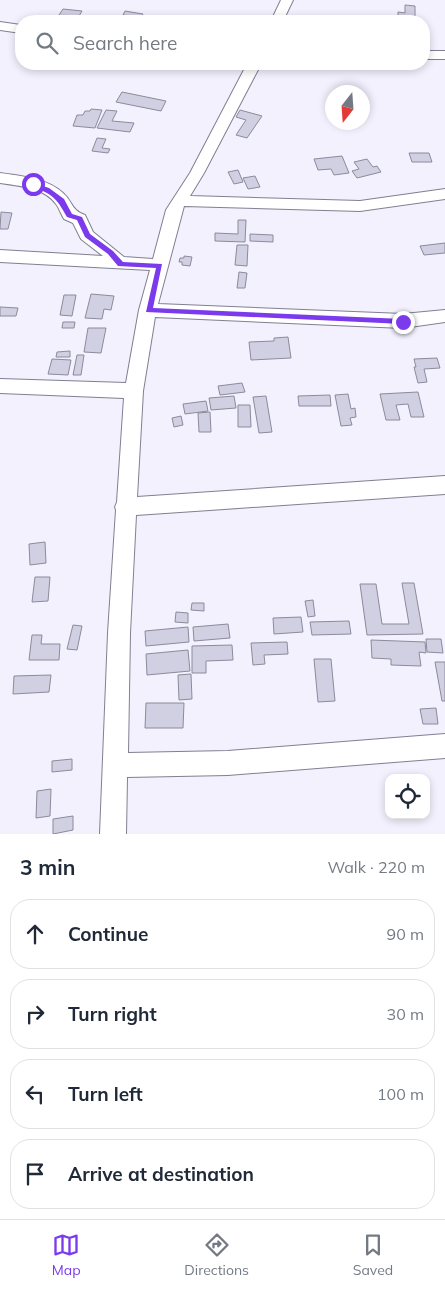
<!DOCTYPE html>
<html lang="en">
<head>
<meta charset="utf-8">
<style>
  body { margin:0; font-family:Mulish,sans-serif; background:#f6f6f7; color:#1f2937 }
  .controls { position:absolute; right:15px; bottom:15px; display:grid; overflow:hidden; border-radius:10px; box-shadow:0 2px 8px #0003 }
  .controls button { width:45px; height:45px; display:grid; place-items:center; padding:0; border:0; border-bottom:1px solid #e0e1e3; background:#fff; color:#1f2937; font:25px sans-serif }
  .compass { position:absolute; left:325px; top:85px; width:45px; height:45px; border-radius:50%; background:#fff; box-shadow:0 2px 8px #0003; rotate:197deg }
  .stop { position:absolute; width:15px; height:15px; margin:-11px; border:4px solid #7c3aed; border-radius:50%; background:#fff }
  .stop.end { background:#7c3aed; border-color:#fff; box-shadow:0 1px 5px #0008 }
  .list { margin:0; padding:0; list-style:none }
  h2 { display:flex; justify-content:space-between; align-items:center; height:65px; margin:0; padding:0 20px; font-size:21px }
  h2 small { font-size:16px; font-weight:400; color:#747a83 }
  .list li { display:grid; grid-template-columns:32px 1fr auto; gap:15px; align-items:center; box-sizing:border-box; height:70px; margin:0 10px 10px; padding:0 10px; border:1px solid #e0e1e3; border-radius:20px }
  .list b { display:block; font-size:19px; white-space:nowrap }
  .list em { font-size:16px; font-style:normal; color:#747a83 }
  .icon { flex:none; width:28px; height:28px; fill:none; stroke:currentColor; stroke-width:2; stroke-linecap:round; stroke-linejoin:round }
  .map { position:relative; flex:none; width:445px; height:834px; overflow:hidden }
  .search { position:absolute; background:#fff; box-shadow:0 2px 8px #0003; left:15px; right:15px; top:15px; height:55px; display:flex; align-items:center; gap:12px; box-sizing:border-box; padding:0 18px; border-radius:20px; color:#747a83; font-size:19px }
  .sheet { height:385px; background:#fff }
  nav { display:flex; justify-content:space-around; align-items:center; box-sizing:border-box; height:70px; border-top:1px solid #e0e1e3; background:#fff; font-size:14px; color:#747a83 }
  nav a { display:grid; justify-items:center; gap:2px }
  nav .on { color:#7c3aed }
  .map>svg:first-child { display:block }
</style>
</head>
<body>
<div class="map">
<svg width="445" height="834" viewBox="0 0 445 834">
  <rect width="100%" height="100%" fill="#f2f1fd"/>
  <!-- building -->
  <g fill="#d1cfe2" stroke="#8c8a9c">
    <polygon points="405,5 415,6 415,18 398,17 398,12 405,13"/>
    <polygon points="63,9 82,11 76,21 55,21"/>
    <polygon points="125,11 143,14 141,18 123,15"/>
    <polygon points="198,16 216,19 215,21 195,21"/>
    <polygon points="122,92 166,101 161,111 116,102"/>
    <polygon points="91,109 102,110 95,128 73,126 77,115 83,115 85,111 90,111"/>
    <polygon points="106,110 117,111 112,121 134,123 130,132 97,128"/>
    <polygon points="240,110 262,116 247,138 236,135 246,120 236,117"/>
    <polygon points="97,138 106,139 102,148 110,149 108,153 92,151"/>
    <polygon points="409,153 429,153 432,162 412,162"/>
    <polygon points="342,156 349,173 334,175 331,169 318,170 314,159"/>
    <polygon points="367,159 373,167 377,166 381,172 357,178 352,171 359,169 354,162"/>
    <polygon points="238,170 243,182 234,184 228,172"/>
    <polygon points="255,176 260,187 248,189 243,178"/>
    <polygon points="1,212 12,213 8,229 0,229"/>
    <polygon points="238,220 246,220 245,242 215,241 215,233 238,234"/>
    <polygon points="250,234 273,235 273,242 250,241"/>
    <polygon points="445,243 445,253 424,255 420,246"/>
    <polygon points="237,245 248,245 247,266 235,265"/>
    <polygon points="184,256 192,257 190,266 182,265 182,262 179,262 180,258 184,258"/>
    <polygon points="239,272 247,273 245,288 237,288"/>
    <polygon points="91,294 114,296 111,310 104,309 102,319 85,318"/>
    <polygon points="64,295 76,295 72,316 60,315"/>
    <polygon points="0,307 18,308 16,316 0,316"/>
    <polygon points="63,322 75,322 74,328 62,328"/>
    <polygon points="88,328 106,328 101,353 84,352"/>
    <polygon points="288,337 291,358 251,360 249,342 274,341 274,338"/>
    <polygon points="70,351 70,357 56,357 57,352"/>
    <polygon points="77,355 84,355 81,375 73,375"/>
    <polygon points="437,358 440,368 424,369 427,382 418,383 414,367 416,367 414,359"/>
    <polygon points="52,359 71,360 68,375 48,374"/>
    <polygon points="242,383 245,392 220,395 218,386"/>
    <polygon points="418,392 424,417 411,417 408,404 396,405 400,420 386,420 380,394"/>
    <polygon points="348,394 351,409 355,408 356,417 350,418 352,425 341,426 335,395"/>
    <polygon points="330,395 331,406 299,406 298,396"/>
    <polygon points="234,396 236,408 211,410 209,398"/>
    <polygon points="266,396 272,432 259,433 253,397"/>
    <polygon points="206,401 208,411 185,414 183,404"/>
    <polygon points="238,405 250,405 251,427 238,427"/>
    <polygon points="210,412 211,432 199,432 198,413"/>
    <polygon points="181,416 183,425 174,427 172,418"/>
    <polygon points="45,542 46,563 30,565 29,544"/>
    <polygon points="35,577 50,577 48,601 32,602"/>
    <polygon points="402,583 414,583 423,634 367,635 360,584 376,584 382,624 409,624"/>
    <polygon points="313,600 315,616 308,617 305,601"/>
    <polygon points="192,603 204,603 204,611 191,610"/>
    <polygon points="176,612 188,613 188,623 175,622"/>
    <polygon points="301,617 303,632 274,634 273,618"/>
    <polygon points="349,621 351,634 312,635 310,622"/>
    <polygon points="228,624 230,638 194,641 193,627"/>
    <polygon points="73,625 82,626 77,650 67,649"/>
    <polygon points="188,627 189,642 146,646 145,631"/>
    <polygon points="32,635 42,635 41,644 60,644 59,660 29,660"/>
    <polygon points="426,639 441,639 443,653 427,652"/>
    <polygon points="371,640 425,642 426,653 419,652 421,666 391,665 391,659 372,658"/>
    <polygon points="287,642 288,654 264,655 265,664 253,665 251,643"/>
    <polygon points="232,645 233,660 206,661 206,673 192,673 192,646"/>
    <polygon points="188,650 190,671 147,675 146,654"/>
    <polygon points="314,659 331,659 335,701 318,702"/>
    <polygon points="435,662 445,662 445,701 442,701"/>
    <polygon points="191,674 192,699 179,700 178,675"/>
    <polygon points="51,675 49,692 13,694 14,676"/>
    <polygon points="146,703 184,703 183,728 145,728"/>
    <polygon points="436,708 438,724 423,724 420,709"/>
    <polygon points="72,759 72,770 52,772 52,761"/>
    <polygon points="51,789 50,816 36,818 37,791"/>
    <polygon points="73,816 73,830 53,834 53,819"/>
  </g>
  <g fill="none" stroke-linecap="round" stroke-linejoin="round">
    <defs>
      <g id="minor">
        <polygon points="281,0 293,0 283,21 271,21"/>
        <polygon points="0,22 21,25 21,33 0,30"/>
        <rect x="424" y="51" width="21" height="8"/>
        <path d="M247 64H261L204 173 190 196 360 201 445 189V199L360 211 184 206 158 304 403 314 445 310V322L403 328 155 317 143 391 137 497 445 476V494L136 515 130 633 128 753 228 751 445 734V758L228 775 127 777 126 834H100L108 633 116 510 115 507 117 502 124 398 0 393V379L126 383 139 310 150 270 0 262V250L103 256 81 239 73 223 64 219C61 214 59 208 56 204 44 187 19 186 0 183V173C21 176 47 178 63 193 73 202 71 210 85 215L93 232 124 257 153 259 166 210 190 173Z"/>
      </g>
    </defs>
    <!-- minor casing -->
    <use href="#minor" stroke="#817f91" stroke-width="2"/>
    <!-- minor -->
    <use href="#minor" fill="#fff" fill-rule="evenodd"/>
  </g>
  <!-- route -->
  <path fill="#7c3aed" d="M31 182 49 188 64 199 72 214 82 217 90 234 113 251 123 262 162 264 153 308 403 319 407 322 403 324 146 312 156 268 118 266 108 254 85 237 77 220 67 217C56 197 52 194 31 186Z"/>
</svg>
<div class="controls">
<button><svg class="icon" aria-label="locate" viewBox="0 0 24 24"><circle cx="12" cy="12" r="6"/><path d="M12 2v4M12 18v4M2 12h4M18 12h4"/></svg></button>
</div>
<svg class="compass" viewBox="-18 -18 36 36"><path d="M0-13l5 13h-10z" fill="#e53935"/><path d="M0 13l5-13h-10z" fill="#747a83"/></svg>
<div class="stop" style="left:33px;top:184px"></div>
<div class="stop end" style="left:403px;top:322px"></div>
<div class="search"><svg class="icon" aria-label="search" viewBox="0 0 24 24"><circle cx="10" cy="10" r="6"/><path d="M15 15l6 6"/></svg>Search here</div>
</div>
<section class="sheet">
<h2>3 min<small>Walk · 220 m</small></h2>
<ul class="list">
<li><svg class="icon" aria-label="ahead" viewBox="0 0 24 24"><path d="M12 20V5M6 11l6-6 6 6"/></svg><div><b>Continue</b></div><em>90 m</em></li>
<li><svg class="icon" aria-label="right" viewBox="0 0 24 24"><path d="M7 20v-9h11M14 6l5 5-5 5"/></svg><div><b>Turn right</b></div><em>30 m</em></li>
<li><svg class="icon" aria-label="left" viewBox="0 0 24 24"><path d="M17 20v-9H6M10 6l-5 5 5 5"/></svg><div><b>Turn left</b></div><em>100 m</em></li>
<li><svg class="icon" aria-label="arrive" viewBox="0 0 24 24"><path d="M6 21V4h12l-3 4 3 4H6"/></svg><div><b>Arrive at destination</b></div></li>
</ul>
</section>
<nav>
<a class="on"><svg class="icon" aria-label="map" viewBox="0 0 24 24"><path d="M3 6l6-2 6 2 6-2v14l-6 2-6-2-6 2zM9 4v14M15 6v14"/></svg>Map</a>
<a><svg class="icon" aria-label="directions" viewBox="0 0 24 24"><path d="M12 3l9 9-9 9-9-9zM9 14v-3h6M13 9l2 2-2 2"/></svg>Directions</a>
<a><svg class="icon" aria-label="saved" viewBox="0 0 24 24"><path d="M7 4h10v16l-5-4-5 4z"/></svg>Saved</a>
</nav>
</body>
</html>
